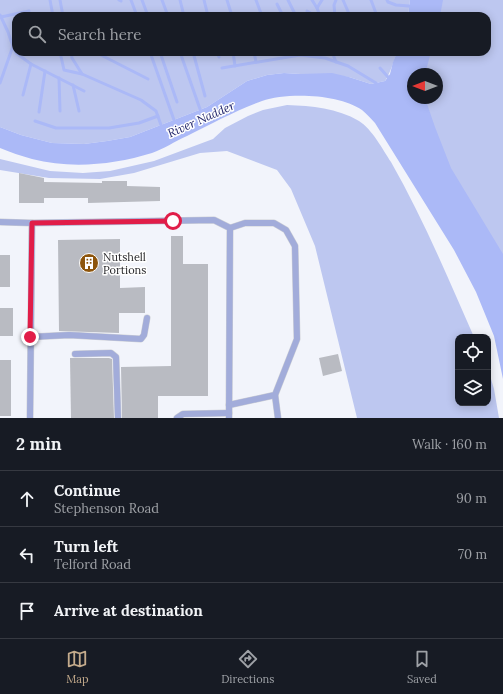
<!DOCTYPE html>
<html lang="en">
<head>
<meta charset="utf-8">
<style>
  body { margin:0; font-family:Lora,serif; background:#20242c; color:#f1f3f6 }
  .controls { position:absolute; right:12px; bottom:12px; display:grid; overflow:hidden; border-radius:8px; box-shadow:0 2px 10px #0003 }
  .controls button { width:36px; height:36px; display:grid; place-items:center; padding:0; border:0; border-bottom:1px solid #363941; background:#171b24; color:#f1f3f6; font:20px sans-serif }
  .compass { position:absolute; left:407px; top:68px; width:36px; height:36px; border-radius:50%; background:#171b24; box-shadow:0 2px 10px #0003; rotate:270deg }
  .stop { position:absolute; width:12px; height:12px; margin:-9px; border:3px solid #e11d48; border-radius:50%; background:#fff }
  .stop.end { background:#e11d48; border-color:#fff; box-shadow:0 1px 4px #0008 }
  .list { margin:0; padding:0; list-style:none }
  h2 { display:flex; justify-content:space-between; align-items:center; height:52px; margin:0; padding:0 16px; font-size:17px }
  h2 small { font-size:13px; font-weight:400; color:#9ea1a6 }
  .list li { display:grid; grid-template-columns:26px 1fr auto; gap:12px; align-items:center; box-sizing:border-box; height:56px; padding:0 16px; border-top:1px solid #363941 }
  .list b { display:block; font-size:15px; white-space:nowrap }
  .list p { margin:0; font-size:13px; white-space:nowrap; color:#9ea1a6 }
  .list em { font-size:13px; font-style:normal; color:#9ea1a6 }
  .icon { flex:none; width:22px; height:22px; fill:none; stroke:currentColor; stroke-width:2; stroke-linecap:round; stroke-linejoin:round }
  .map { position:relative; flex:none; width:503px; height:418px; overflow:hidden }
  .search { position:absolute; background:#171b24; box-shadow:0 2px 10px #0003; left:12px; right:12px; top:12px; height:44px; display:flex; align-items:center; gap:10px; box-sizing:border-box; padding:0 14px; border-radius:12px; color:#9ea1a6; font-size:15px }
  .sheet { height:220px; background:#171b24 }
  nav { display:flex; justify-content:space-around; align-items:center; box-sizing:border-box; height:56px; border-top:1px solid #363941; background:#171b24; font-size:11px; color:#9ea1a6 }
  nav a { display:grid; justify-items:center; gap:2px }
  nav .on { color:#c4ab8c }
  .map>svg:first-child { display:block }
</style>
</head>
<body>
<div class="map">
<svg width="503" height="418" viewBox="0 0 503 418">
  <rect width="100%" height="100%" fill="#f2f4fb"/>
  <!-- green -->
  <g fill="#bdc7f0">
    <path d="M0 0H410L408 16H16V52H397C393 62 391 72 385 81L371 84 349 77 284 73 267 75 247 81 207 107 130 137 107 141 84 144 52 143 21 135 0 127Z"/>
    <polygon points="434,0 503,0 503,270 410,103 413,98 437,98 437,74 417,74 422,52 487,52 487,16 431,16"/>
    <path d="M287 105C312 106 337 108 359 121 372 129 383 150 391 162 423 218 448 278 474 337H458V403H488V369L494 389 499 418H357L315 246 291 189 277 170 227 151 200 153 134 173 100 179 49 178 0 170V159L50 171 83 173 110 171 154 161 213 139 225 128 248 116 263 110Z"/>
  </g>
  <!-- water -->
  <g fill="#abb9f7">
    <polygon points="410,0 443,0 440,16 408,16"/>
    <path d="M397 52H431L425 74H413V98H425L435 127 451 168 503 254V379L494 336 476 292 454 250 375 123C371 119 367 114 362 110 340 94 287 92 262 101 237 110 211 124 187 136 175 141 164 149 152 153 113 165 71 169 32 159 21 156 10 152 0 148V127L21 135 52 143 84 144 107 141 130 137 207 107 247 81 267 75 284 73 300 74 332 73 349 77 371 84 385 81 390 74 393 62Z"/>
  </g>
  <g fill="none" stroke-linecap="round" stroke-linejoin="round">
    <!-- stream -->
    <g stroke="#abb9f7" stroke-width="3">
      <polyline points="50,0 53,16"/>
      <polyline points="60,0 63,16"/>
      <polyline points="119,0 121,1"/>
      <polyline points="131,0 137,16"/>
      <polyline points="142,0 148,16"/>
      <polyline points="162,0 168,16"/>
      <polyline points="180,0 184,16"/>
      <polyline points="204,0 208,16"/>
      <polyline points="227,0 232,16"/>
      <polyline points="256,0 262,16"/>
      <polyline points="288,0 296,16"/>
      <polyline points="312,0 317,8"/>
      <polyline points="343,0 350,16"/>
      <polyline points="371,0 377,16"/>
      <polyline points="387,0 388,2 396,5 409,6"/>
      <polyline points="277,4 283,16"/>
      <polyline points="307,11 316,16"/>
      <polyline points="0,15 8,32 11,41 16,53 31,64 84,91"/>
      <polyline points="320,16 317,8 322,0"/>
      <polyline points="335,16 334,5 336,0"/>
      <polyline points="1,17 29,11"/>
      <polyline points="60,52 64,70 82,74"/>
      <polyline points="71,52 72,58 82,74 141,100 156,111 161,125"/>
      <polyline points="95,52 148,79"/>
      <polyline points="150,52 174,120"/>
      <polyline points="160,52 177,102"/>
      <polyline points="180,52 200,109"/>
      <polyline points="193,52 205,96"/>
      <polyline points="217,52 219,57"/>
      <polyline points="233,52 235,66"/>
      <polyline points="243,52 244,54"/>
      <polyline points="254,52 256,62"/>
      <polyline points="332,52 336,62"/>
      <polyline points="222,68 300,55 325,58 348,66 376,83"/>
      <polyline points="380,68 388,77"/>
      <polyline points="59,78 60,111"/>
      <polyline points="0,83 13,46"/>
      <polyline points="73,85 79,111"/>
      <polyline points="23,95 31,64"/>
      <polyline points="39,112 45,71"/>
      <polyline points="35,121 56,128 109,128 139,123 158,116"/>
    </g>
  </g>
  <!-- building -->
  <g fill="#b9bbc2">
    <polygon points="19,173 44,178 44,182 102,183 102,181 127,181 127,186 160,187 160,201 88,203 88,198 44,198 44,203 19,203"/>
    <polygon points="171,236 183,236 183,264 208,264 208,396 158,396 158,418 122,418 121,367 171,366"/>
    <polygon points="120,239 120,288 145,287 145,313 119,313 119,333 59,331 58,240"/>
    <rect x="0" y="255" width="10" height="32"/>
    <rect x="0" y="308" width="13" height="28"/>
    <polygon points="338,354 342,371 323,376 319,358"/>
    <polygon points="70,358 109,358 112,359 114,418 71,418"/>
    <rect x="0" y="360" width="11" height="56"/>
  </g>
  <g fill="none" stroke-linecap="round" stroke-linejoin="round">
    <defs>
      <g id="service">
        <polyline points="0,222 32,223 214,220 230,228 229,418"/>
        <polyline points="30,337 69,335 141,339 144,335 147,318"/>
        <polyline points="75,354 111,353 116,357 118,418"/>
        <polyline points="275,395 278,418"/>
        <polyline points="229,405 275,395 297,339 295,246 286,230 274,223 245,223 230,228"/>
        <polyline points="30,418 32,223"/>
        <polyline points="177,418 183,414 229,413"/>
      </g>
    </defs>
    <!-- service casing -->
    <use href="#service" stroke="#cdcfd5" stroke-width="7"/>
    <!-- service -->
    <use href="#service" stroke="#a2acda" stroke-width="6"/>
  </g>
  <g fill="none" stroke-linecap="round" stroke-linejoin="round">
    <!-- route -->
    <polyline stroke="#e11d48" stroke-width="5" points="30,337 32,223 173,221"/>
  </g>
  <!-- icons -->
  <defs>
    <symbol id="building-disc" viewBox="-11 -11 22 22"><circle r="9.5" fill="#8d540b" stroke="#fff"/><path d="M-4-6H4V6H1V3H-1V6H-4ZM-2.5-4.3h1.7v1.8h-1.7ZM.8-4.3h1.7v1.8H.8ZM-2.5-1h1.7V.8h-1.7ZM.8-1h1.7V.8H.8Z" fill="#fff"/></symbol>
  </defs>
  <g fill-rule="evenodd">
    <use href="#building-disc" x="78" y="252" width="22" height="22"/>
  </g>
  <g text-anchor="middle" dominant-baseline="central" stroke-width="3" stroke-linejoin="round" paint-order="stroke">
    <!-- poi labels -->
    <g font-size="11" fill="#262629" stroke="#fff" text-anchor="start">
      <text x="103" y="257">Nutshell<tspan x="103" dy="13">Portions</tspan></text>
    </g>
    <!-- water labels -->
    <g font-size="12" font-style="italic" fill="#22266c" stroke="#fff">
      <text transform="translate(201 119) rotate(-24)">River Nadder</text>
    </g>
  </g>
</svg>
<div class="controls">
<button><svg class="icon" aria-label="locate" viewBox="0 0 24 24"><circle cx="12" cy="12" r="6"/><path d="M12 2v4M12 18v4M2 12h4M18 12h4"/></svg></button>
<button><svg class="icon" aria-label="layers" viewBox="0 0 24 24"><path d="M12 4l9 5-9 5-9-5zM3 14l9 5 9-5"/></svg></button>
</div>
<svg class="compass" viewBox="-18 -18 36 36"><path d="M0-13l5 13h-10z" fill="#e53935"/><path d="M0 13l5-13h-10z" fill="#9ea1a6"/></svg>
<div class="stop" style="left:173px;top:221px"></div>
<div class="stop end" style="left:30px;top:337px"></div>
<div class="search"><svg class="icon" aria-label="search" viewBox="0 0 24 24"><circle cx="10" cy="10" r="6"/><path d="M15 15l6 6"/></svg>Search here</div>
</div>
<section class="sheet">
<h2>2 min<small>Walk · 160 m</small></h2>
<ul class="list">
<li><svg class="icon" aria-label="ahead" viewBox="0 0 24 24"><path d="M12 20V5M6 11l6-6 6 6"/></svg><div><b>Continue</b><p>Stephenson Road</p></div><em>90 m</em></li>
<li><svg class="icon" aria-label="left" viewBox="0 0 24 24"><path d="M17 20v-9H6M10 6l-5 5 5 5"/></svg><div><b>Turn left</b><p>Telford Road</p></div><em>70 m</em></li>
<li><svg class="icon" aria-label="arrive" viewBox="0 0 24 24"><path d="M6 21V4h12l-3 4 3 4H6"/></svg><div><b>Arrive at destination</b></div></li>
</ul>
</section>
<nav>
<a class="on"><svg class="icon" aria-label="map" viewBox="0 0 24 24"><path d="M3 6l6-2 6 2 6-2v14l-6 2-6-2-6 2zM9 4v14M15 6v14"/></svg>Map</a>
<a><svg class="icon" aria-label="directions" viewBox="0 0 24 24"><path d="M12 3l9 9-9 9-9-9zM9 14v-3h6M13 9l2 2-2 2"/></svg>Directions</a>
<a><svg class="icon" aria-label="saved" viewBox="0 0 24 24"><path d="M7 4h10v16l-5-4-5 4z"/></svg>Saved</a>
</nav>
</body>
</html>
